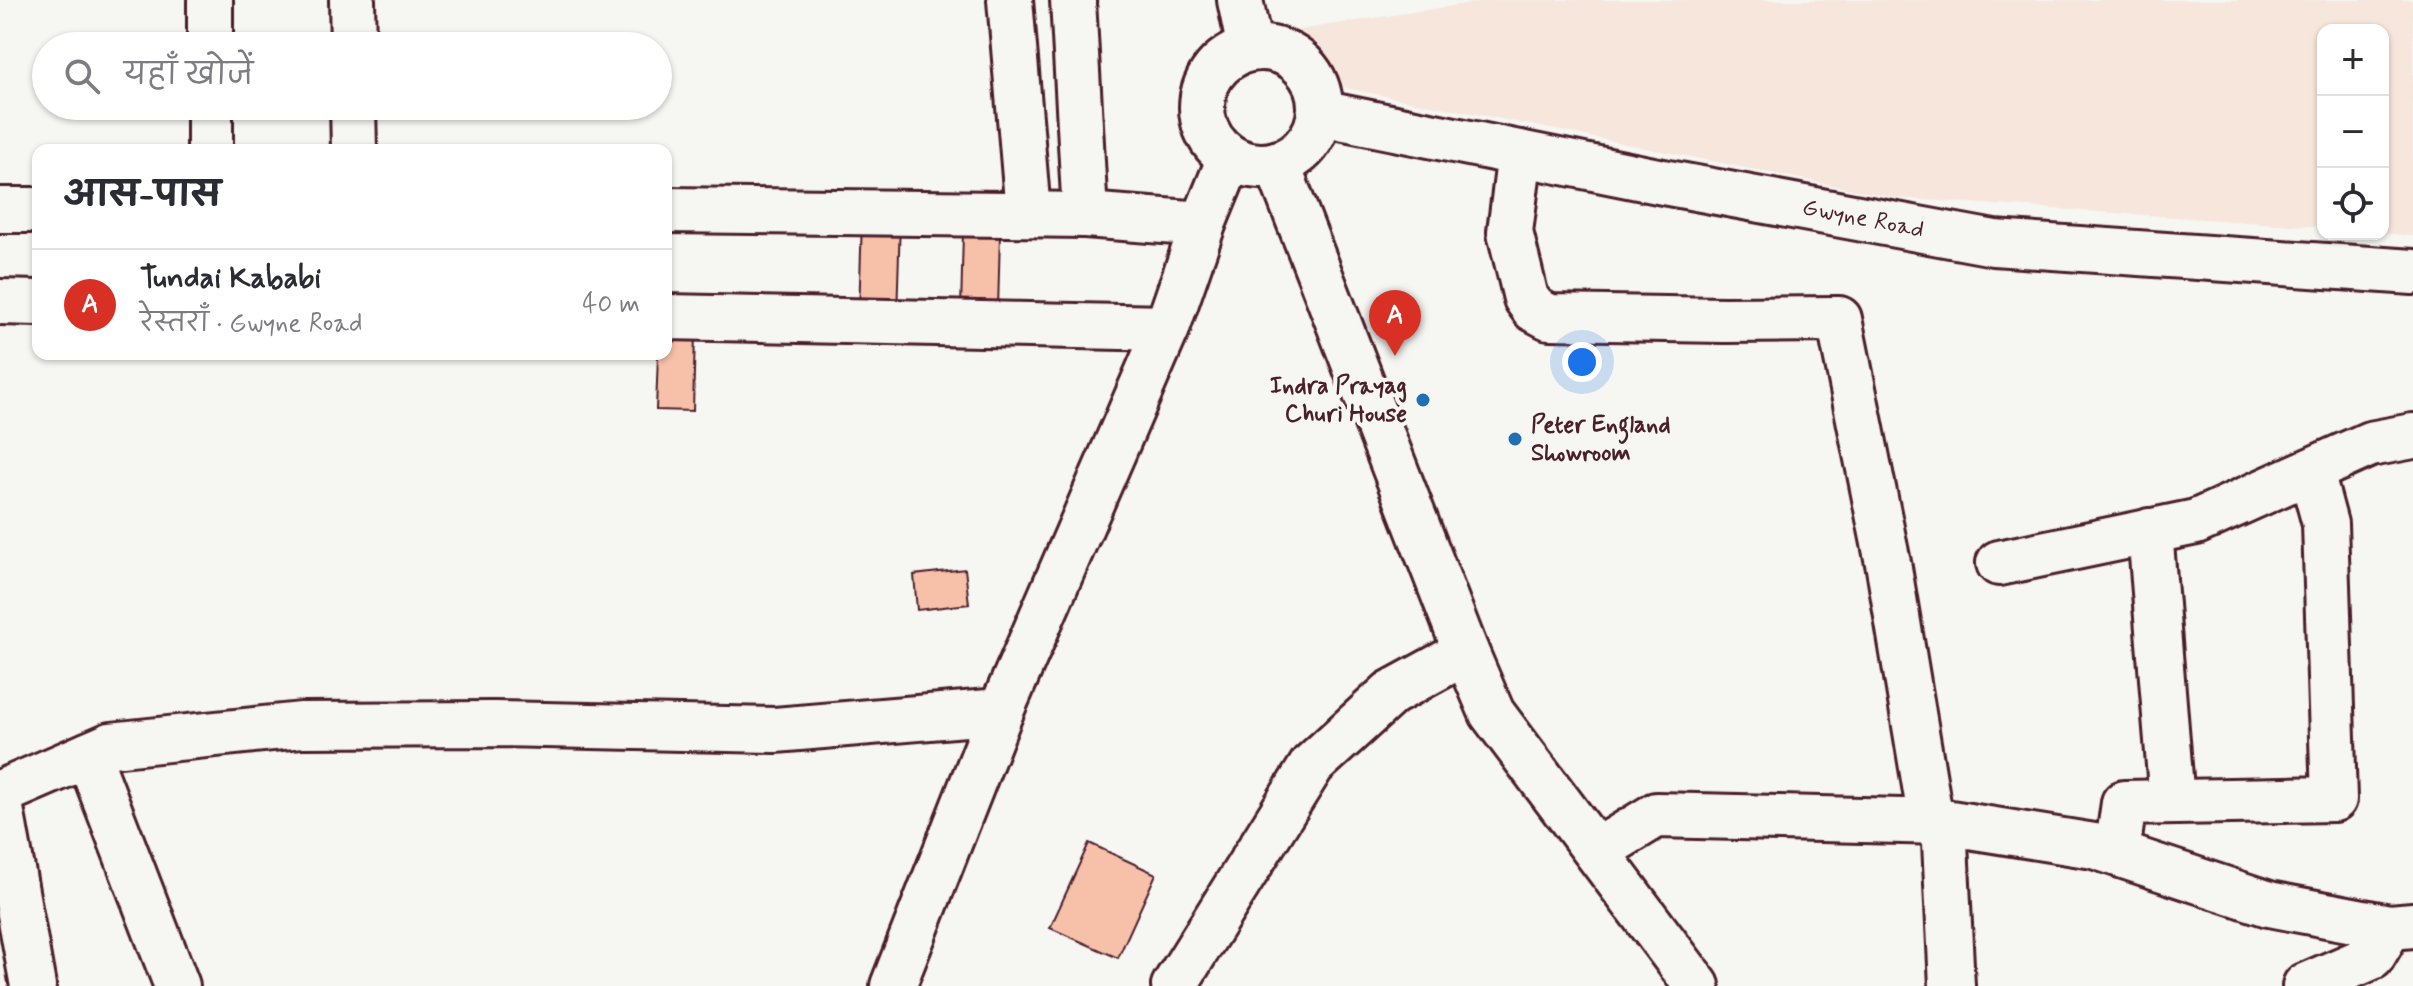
<!DOCTYPE html>
<html lang="hi">
<head>
<meta charset="utf-8">
<style>
  body { margin:0; font-family:Mynerve,"Playpen Sans Deva",sans-serif; background:#f7f7f7; color:#2b2b33 }
  .controls { position:absolute; right:24px; top:24px; display:grid; overflow:hidden; border-radius:16px; box-shadow:0 2px 6px #0004 }
  .controls button { width:72px; height:72px; display:grid; place-items:center; padding:0; border:0; border-bottom:2px solid #e1e1e2; background:#fff; color:#2b2b33; font:40px sans-serif }
  .you { position:absolute; left:1582px; top:362px; width:28px; height:28px; margin:-20px; border:6px solid #fff; border-radius:50%; background:#1a73e8; box-shadow:0 0 0 12px #1a73e833 }
  .badge { display:grid; place-items:center; width:52px; height:52px; border-radius:50%; background:#d93025; color:#fff; font-size:26px; font-weight:700 }
  .pin { position:absolute; translate:-50% -66px; filter:drop-shadow(0 2px 4px #0008) }
  .pin::after { content:''; position:absolute; top:42px; width:28px; height:24px; background:inherit; clip-path:polygon(0 0,100% 0,50% 100%) }
  .list { margin:0; padding:0; list-style:none }
  h2 { display:flex; justify-content:space-between; align-items:center; height:104px; margin:0; padding:0 32px; font-size:34px }
  h2 small { font-size:26px; font-weight:400; color:#7c7c81 }
  .list li { display:grid; grid-template-columns:52px 1fr auto; gap:24px; align-items:center; box-sizing:border-box; height:112px; padding:0 32px; border-top:2px solid #e1e1e2 }
  .list b { display:block; font-size:30px; white-space:nowrap }
  .list p { margin:0; font-size:26px; white-space:nowrap; color:#7c7c81 }
  .list em { font-size:26px; font-style:normal; color:#7c7c81 }
  .icon { flex:none; width:44px; height:44px; fill:none; stroke:currentColor; stroke-width:2; stroke-linecap:round; stroke-linejoin:round }
  .map { position:relative; flex:none; width:2413px; height:986px; overflow:hidden }
  .search { position:absolute; background:#fff; box-shadow:0 2px 6px #0004; left:32px; top:32px; width:640px; height:88px; display:flex; align-items:center; gap:20px; box-sizing:border-box; padding:0 28px; border-radius:44px; color:#7c7c81; font-size:30px }
  .panel { position:absolute; background:#fff; box-shadow:0 2px 6px #0004; left:32px; top:144px; width:640px; height:216px; border-radius:16px }
  .map>svg:first-child { display:block }
</style>
</head>
<body>
<div class="map">
<svg width="2413" height="986" viewBox="0 0 2413 986">
  <rect width="100%" height="100%" fill="#f6f6f2"/>
  <filter id="ink" filterUnits="userSpaceOnUse"><feTurbulence type="fractalNoise" baseFrequency=".0125" numOctaves="2"/><feDisplacementMap in="SourceGraphic" scale="16" xChannelSelector="R" yChannelSelector="G"/><feConvolveMatrix kernelMatrix="1 2 1 2 8 2 1 2 1" color-interpolation-filters="sRGB"/></filter>
  <g filter="url(#ink)">
    <!-- built -->
    <polygon fill="#f6e6dc" points="1490,0 2413,0 2413,236 2383,233 2383,30 2323,30 2323,227 1896,198 1341,87 1298,30"/>
    <!-- building -->
    <g fill="#f7c1a9" stroke="#4a1f2b" stroke-width="2">
      <polygon points="862,219 900,220 897,317 859,315"/>
      <polygon points="963,232 1000,233 998,310 961,310"/>
      <polygon points="666,333 695,333 693,411 656,410 658,354 666,354"/>
      <polygon points="965,569 969,604 917,610 914,575"/>
      <polygon points="1089,843 1156,874 1118,958 1050,928"/>
    </g>
    <g fill="none" stroke-linecap="round" stroke-linejoin="round">
      <defs>
        <g id="minor">
          <polyline points="352,0 353,46"/>
          <polyline points="1010,0 1028,213"/>
          <polyline points="1073,0 1085,215"/>
          <polyline points="1240,0 1250,49"/>
          <polyline points="210,46 210,0"/>
          <circle cx="1261" cy="107" r="59"/>
          <polyline points="353,106 354,150"/>
          <polyline points="1320,113 1663,182 1994,243 2413,272"/>
          <polyline points="210,150 210,106"/>
          <polyline points="1520,153 1510,232 1526,298 1534,309 1549,317 1724,320 1839,319 1889,568 1931,822"/>
          <polyline points="1277,164 1466,652 1492,713 1697,986"/>
          <polyline points="0,210 38,210"/>
          <polyline points="666,210 1085,215 1203,224"/>
          <polyline points="0,302 38,303"/>
          <polyline points="666,317 1167,328"/>
          <polyline points="2150,531 2172,802"/>
          <polyline points="1999,563 2196,522 2370,444 2413,436"/>
          <polyline points="88,755 177,986"/>
          <polyline points="0,793 111,745 302,725 494,724 775,730 1001,711"/>
          <polyline points="0,803 33,986"/>
          <polyline points="1944,822 1952,986"/>
          <polyline points="1597,851 1656,815 1944,822 2094,846 2269,904 2390,927 2413,925"/>
          <polyline points="2117,853 2124,803 2334,799 2325,524 2311,472"/>
          <polyline points="893,986 1001,711 1167,328 1203,224 1230,158"/>
          <polyline points="1174,986 1312,765 1391,693 1466,652"/>
          <polyline points="2305,986 2372,957 2390,927"/>
        </g>
      </defs>
      <!-- minor casing -->
      <use href="#minor" stroke="#4a1f2b" stroke-width="50"/>
      <!-- minor -->
      <use href="#minor" stroke="#f6f6f2" stroke-width="44"/>
    </g>
  </g>
  <!-- markers -->
  <g fill="#1f6fb2" stroke="#f6f6f2" stroke-width="3">
    <circle cx="1423" cy="400" r="8"/>
    <circle cx="1515" cy="439" r="8"/>
  </g>
  <g text-anchor="middle" dominant-baseline="central" stroke-width="8" stroke-linejoin="round" paint-order="stroke">
    <!-- street labels -->
    <g font-size="24" fill="#4a1f2b" stroke="#f6f6f2">
      <text transform="translate(1863 219) rotate(11)">Gwyne Road</text>
    </g>
    <!-- poi labels -->
    <g font-size="24" font-weight="bold" fill="#4a1f2b" stroke="#f6f6f2" text-anchor="end">
      <text x="1407" y="386">Indra Prayag<tspan x="1407" dy="28">Churi House</tspan></text>
      <text x="1531" y="425" text-anchor="start">Peter England<tspan x="1531" dy="28">Showroom</tspan></text>
    </g>
  </g>
</svg>
<div class="controls">
<button>+</button>
<button>−</button>
<button><svg class="icon" aria-label="locate" viewBox="0 0 24 24"><circle cx="12" cy="12" r="6"/><path d="M12 2v4M12 18v4M2 12h4M18 12h4"/></svg></button>
</div>
<div class="you"></div>
<div class="pin badge" style="left:1395px;top:356px">A</div>
<div class="search"><svg class="icon" aria-label="search" viewBox="0 0 24 24"><circle cx="10" cy="10" r="6"/><path d="M15 15l6 6"/></svg>यहाँ खोजें</div>
<section class="panel">
<h2>आस-पास<small></small></h2>
<ul class="list">
<li><span class="badge">A</span><div><b>Tundai Kababi</b><p>रेस्तराँ · Gwyne Road</p></div><em>40 m</em></li>
</ul>
</section>
</div>
</body>
</html>
